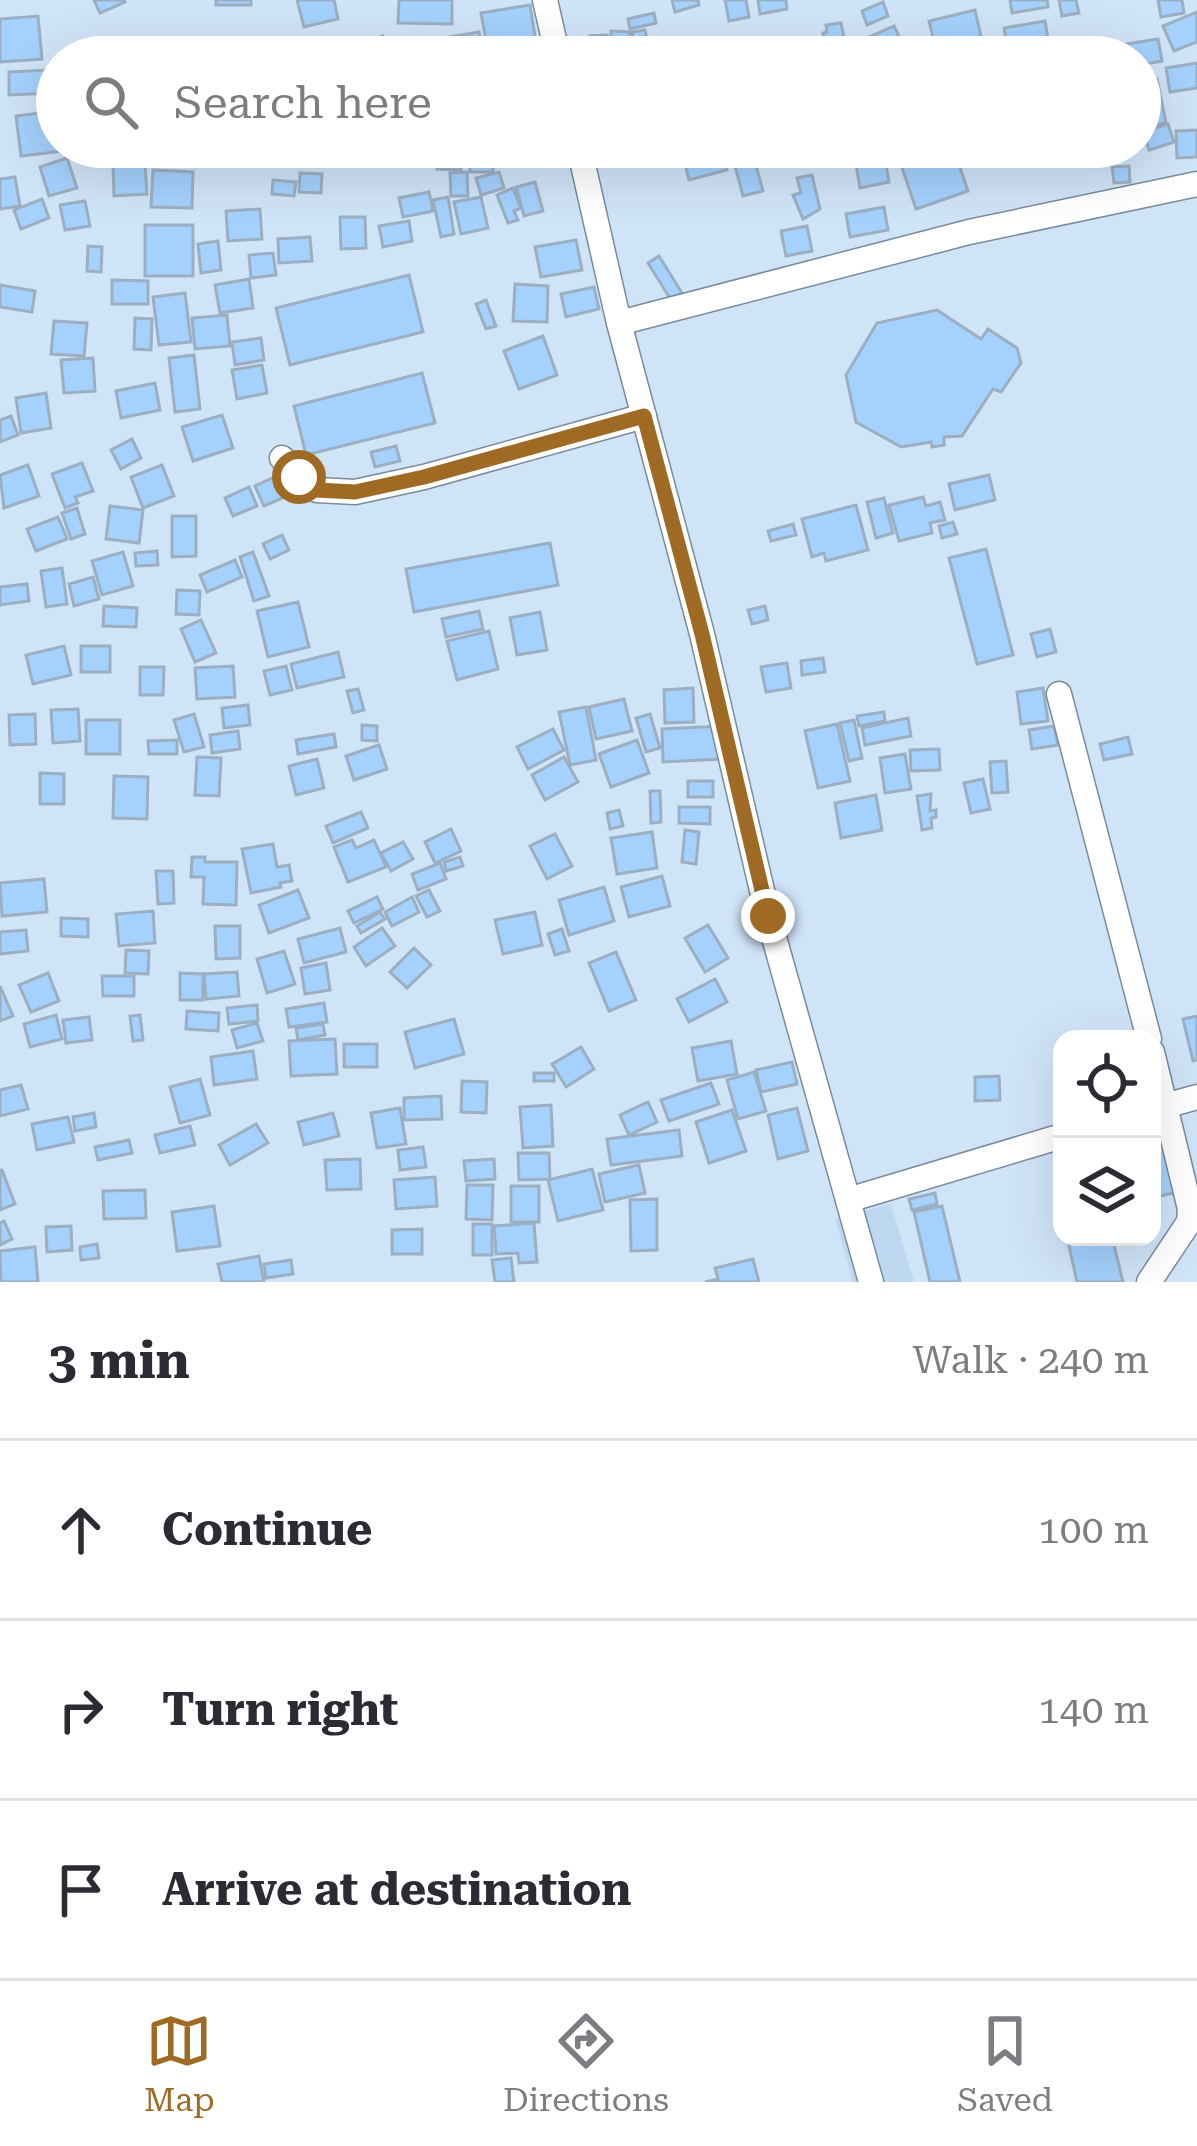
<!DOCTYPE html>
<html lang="en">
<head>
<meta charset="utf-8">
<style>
  body { margin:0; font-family:"Roboto Serif",serif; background:#f7f7f7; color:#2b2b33 }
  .controls { position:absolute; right:36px; bottom:36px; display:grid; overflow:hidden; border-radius:24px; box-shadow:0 12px 48px #0002 }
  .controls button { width:108px; height:108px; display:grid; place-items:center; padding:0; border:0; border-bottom:3px solid #e1e1e2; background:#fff; color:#2b2b33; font:60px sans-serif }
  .stop { position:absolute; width:36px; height:36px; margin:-27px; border:9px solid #9f6a23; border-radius:50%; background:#fff }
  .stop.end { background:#9f6a23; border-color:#fff; box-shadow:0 3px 12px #0008 }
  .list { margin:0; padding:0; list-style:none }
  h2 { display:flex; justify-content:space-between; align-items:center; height:156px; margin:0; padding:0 48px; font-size:51px }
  h2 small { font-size:39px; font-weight:400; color:#7c7c81 }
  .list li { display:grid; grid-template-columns:78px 1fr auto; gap:36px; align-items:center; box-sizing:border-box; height:180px; padding:0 48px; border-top:3px solid #e1e1e2 }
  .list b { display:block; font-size:45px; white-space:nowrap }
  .list em { font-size:39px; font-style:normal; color:#7c7c81 }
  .icon { flex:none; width:66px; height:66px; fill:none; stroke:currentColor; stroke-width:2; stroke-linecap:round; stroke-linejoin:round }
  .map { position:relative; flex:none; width:1197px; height:1282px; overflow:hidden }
  .search { position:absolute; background:#fff; box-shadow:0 12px 48px #0002; left:36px; right:36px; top:36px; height:132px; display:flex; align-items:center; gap:30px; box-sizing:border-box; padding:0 42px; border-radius:66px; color:#7c7c81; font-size:45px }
  .sheet { height:696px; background:#fff }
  nav { display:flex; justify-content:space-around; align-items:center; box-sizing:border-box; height:168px; border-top:3px solid #e1e1e2; background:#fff; font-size:33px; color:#7c7c81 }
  nav a { display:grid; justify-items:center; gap:6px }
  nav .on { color:#9f6a23 }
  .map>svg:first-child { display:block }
</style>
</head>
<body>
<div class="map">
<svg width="1197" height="1282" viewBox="0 0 1197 1282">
  <rect width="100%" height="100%" fill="#d0e4f8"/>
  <!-- built -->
  <polygon fill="#bfd8f1" points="891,1204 914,1282 853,1282 835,1218"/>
  <!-- building -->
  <g fill="#a4d1fd" stroke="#9cafc2" stroke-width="3">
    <polygon points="94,0 124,0 125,2 100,13"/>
    <rect x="216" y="0" width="35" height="5"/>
    <polygon points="297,0 334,0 338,19 304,27"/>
    <polygon points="399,0 452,0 452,24 398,23"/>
    <polygon points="672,0 698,0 699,5 675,12"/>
    <polygon points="725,0 746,0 749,17 729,21"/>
    <polygon points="758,0 786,0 787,9 760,14"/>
    <polygon points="1010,0 1047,0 1048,7 1012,13"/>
    <polygon points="1059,0 1076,0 1079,13 1062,16"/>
    <polygon points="1158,0 1182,0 1184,13 1161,17"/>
    <polygon points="883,2 888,16 867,25 862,11"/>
    <polygon points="530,5 537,49 489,57 481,13"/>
    <polygon points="975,10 984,50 938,57 929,21"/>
    <polygon points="1197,12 1197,42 1174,51 1163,26"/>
    <polygon points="654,13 656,23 630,29 628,19"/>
    <polygon points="38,16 42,59 0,62 0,19"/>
    <polygon points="1045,21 1050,51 1009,57 1004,28"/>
    <polygon points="841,23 847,52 827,55 823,33 827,32 826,25"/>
    <polygon points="894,26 907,53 898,57 862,57 856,43"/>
    <polygon points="645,30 650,55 637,57 632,32"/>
    <polygon points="611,31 630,32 629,57 610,57"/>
    <polygon points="479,32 484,57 448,57 444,38"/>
    <polygon points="607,35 608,55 591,56 590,36"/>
    <polygon points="383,36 392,57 350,57 348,51"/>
    <polygon points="1158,39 1162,61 1140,65 1140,57 1129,57 1127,44"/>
    <polygon points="311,42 312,57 264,57 264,43"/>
    <polygon points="1121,47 1123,57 1075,57 1074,55"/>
    <polygon points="723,50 724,57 682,57"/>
    <polygon points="1197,63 1197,88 1170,92 1166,68"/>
    <polygon points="51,70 52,93 9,95 9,72"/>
    <polygon points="1157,79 1166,123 1140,127 1140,82"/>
    <polygon points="57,111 57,147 63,151 21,156 16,116"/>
    <polygon points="1168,124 1174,142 1149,150 1143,132"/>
    <polygon points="1197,130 1197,157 1177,158 1176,131"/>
    <polygon points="437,147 461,147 461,170 437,169"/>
    <polygon points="469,147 493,147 493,172 470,172"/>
    <polygon points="526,147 550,147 551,164 527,165"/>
    <polygon points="681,147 721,147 727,170 689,180"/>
    <polygon points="730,147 751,147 763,191 743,196"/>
    <polygon points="755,147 798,147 800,154 758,163"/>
    <polygon points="853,147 883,147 889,182 860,188"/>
    <polygon points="895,147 953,147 968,191 916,209"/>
    <polygon points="1098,147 1120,147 1121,157 1099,158"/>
    <polygon points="67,158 77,188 49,196 40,167"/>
    <polygon points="145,163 147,194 114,196 113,164"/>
    <polygon points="1129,166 1130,182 1114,183 1112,167"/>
    <polygon points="153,170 193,172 192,208 151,207"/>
    <polygon points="467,172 468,196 451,196 450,173"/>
    <polygon points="499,172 504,188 481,195 476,178"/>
    <polygon points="300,173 322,174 321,193 299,192"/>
    <polygon points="812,175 820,209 803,219 793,195 801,193 797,178"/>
    <polygon points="15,177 20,206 0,209 0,179"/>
    <polygon points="273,180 296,182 294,196 272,194"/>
    <polygon points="535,182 543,211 524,216 516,187"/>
    <polygon points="513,188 521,208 514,211 518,220 508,223 497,195"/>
    <polygon points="429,192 433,211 403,217 399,198"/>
    <polygon points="448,197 454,234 441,237 433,200"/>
    <polygon points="481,197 488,228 461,234 454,202"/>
    <polygon points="42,199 49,218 21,229 14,210"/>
    <polygon points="85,201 90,226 65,230 60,205"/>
    <polygon points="884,207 888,230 850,237 846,214"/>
    <polygon points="260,209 262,239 228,241 226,211"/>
    <polygon points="340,217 365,217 366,248 341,249"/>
    <polygon points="409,221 412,241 383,247 379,226"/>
    <rect x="145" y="225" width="48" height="51"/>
    <polygon points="807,226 812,251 786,256 781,231"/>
    <polygon points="310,237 312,261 279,263 278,239"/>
    <polygon points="576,240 582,270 541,277 535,247"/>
    <polygon points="218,241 221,270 201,273 198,244"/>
    <polygon points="88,246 102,247 101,272 87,271"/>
    <polygon points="273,253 276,275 251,278 249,255"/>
    <polygon points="659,256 682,293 671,300 648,263"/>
    <polygon points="409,275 423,332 290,365 276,308"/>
    <polygon points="249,279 253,308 220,313 215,285"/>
    <polygon points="112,280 148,281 148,304 112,304"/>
    <polygon points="515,284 548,286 547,322 513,321"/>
    <polygon points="0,285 35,291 32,312 0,307"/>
    <polygon points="594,287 599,309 566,317 561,294"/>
    <polygon points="185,293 191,342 159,345 153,297"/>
    <polygon points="486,300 496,326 486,329 476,304"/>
    <polygon points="937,310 981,339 988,329 1017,348 1021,363 1001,392 993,389 962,436 944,437 944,445 932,447 931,442 901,447 856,422 846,375 877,323"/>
    <polygon points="227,315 230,346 195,349 192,318"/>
    <polygon points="135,318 152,319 151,350 134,349"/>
    <polygon points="54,321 87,323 84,356 51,354"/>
    <polygon points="543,336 557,375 519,389 504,351"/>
    <polygon points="261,338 264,360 235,365 232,342"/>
    <polygon points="194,355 200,409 175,412 169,358"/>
    <polygon points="93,358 95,391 64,393 61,360"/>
    <polygon points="262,365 267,393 237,399 232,370"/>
    <polygon points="422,373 435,423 306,455 294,406"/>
    <polygon points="155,383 160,410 121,418 116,391"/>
    <polygon points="46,393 51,428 21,433 16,398"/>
    <polygon points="222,415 233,448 193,461 182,427"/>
    <polygon points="11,416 18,435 0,442 0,420"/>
    <polygon points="132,439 141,458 121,469 111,450"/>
    <polygon points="396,446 400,461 375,467 371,452"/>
    <polygon points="82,463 93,491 75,497 78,503 65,508 52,474"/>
    <polygon points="28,465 39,496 4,508 0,475"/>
    <polygon points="162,465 174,496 143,508 131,477"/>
    <polygon points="989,475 995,500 955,510 949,484"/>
    <polygon points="277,476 287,496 264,506 255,486"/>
    <polygon points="249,487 257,506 233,516 225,498"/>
    <polygon points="923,497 926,506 940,502 945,520 930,523 932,533 899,541 889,505"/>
    <polygon points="884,498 893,533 876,538 867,502"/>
    <polygon points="856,505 868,550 826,561 824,553 812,557 802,519"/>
    <polygon points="110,506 143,510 139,543 106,539"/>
    <polygon points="77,508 85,534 71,539 62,513"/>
    <polygon points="172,516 196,516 196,556 172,557"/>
    <polygon points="58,517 67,539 36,551 27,529"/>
    <polygon points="953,522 957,534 942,538 939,526"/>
    <polygon points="793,524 796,535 771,541 768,531"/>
    <polygon points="282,535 289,550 270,559 263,544"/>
    <polygon points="550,543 558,585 414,612 406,569"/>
    <polygon points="986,549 1013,655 977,664 949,558"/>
    <polygon points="157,551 158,565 136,566 135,553"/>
    <polygon points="123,552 133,586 102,595 92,561"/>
    <polygon points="253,552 269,596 254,601 240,557"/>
    <polygon points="235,560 242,577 207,592 200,575"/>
    <polygon points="62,568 67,604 46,607 41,571"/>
    <polygon points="93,577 99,599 74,606 69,584"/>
    <polygon points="27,584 29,601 0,605 0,587"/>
    <polygon points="177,590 200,591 199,615 176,614"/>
    <polygon points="298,602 309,647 268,657 257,611"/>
    <polygon points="104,606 137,608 136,627 103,626"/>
    <polygon points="765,606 768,620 752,624 748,610"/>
    <polygon points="479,611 483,629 446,637 442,619"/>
    <polygon points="540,612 547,650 517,655 510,618"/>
    <polygon points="201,620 216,653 195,662 181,629"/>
    <polygon points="1050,629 1056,652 1037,657 1031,634"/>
    <polygon points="489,631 498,669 457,680 447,641"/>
    <polygon points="64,646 71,675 33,684 26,655"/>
    <rect x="81" y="646" width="29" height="26"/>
    <polygon points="338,652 344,677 297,688 291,664"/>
    <polygon points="823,658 825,672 802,675 801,661"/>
    <polygon points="787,663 791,688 766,692 761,667"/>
    <polygon points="233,666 235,697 197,699 195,668"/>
    <polygon points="286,666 292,690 270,695 264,671"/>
    <polygon points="140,667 164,667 163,695 140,695"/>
    <polygon points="693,688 694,722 665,723 664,690"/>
    <polygon points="1043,688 1048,721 1021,724 1017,692"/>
    <polygon points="358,689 364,710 353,713 347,691"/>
    <polygon points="624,699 632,731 596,739 589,707"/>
    <polygon points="248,705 250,725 224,728 222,708"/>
    <polygon points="586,707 596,760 570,765 559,712"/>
    <polygon points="78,709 80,741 53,743 51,710"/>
    <polygon points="884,712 885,721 859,726 857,716"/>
    <polygon points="35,714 36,744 10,745 9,715"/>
    <polygon points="194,714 204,747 184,752 174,720"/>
    <polygon points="650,714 660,748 646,752 636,718"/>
    <polygon points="908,718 911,736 865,745 862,728"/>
    <rect x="86" y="720" width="34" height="34"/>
    <polygon points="854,720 862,758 849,761 840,723"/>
    <polygon points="837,724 850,781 818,788 805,731"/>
    <polygon points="362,725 377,726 377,741 362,740"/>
    <polygon points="721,726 722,759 663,762 662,729"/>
    <polygon points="1054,726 1058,745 1032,749 1029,730"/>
    <polygon points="553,729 564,750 528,769 517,747"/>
    <polygon points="238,731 240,749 212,753 210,735"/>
    <polygon points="334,734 336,747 298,754 296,740"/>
    <polygon points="1128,737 1132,754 1104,760 1100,744"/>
    <polygon points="177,740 177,754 149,754 148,741"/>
    <polygon points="637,740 649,773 611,787 599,754"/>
    <polygon points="379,745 387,769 354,780 346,756"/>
    <polygon points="939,749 940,770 911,771 910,750"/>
    <polygon points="905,754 911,789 885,793 880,758"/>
    <polygon points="197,757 221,758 219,796 195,795"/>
    <polygon points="564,757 578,782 545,800 532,775"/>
    <polygon points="317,759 324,788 296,795 289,766"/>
    <polygon points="1006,761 1008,792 992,793 990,762"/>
    <polygon points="40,773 64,774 64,804 40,804"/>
    <polygon points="114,776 148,777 147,819 113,818"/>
    <polygon points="983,779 990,809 971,813 964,783"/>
    <rect x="688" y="781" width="25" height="16"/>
    <polygon points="650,791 660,791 661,822 651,823"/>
    <polygon points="931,794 930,811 936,810 936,817 931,818 932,828 922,830 917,796"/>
    <polygon points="876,795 882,830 841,838 835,803"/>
    <polygon points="679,807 710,807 710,824 679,823"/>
    <polygon points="619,810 623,826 610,829 607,813"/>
    <polygon points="361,812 368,828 333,843 326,826"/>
    <polygon points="451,829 461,851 435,863 425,842"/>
    <polygon points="685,830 699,832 696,864 682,862"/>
    <polygon points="652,832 657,868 617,874 611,838"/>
    <polygon points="555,834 572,866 547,879 530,846"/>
    <polygon points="352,840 356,848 374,840 386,867 348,882 334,847"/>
    <polygon points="403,842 413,859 391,871 381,853"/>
    <polygon points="273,844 277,867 289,865 292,881 280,883 281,887 251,893 242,849"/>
    <polygon points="192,857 205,857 205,862 237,862 236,905 203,904 204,877 191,877"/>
    <polygon points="460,857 463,866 446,871 444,862"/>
    <polygon points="440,863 446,879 418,890 412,874"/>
    <polygon points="156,871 173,871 174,903 158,904"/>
    <polygon points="662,876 670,906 629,917 621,887"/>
    <polygon points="44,879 47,912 2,916 0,883"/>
    <polygon points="604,887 614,921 569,935 559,900"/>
    <polygon points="298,890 309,918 269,933 259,905"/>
    <polygon points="429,890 440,911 427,917 416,896"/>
    <polygon points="377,897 383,909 354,923 348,911"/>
    <polygon points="412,897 419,912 392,926 385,912"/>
    <polygon points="153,911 155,943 119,946 116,914"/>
    <polygon points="380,912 385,919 361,933 357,926"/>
    <polygon points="535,912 542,945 503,954 495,920"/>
    <polygon points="61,918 88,919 88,937 61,936"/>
    <polygon points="708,925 728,958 705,972 685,938"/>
    <polygon points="215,926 240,926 240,958 216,959"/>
    <polygon points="340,928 346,952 304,963 298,939"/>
    <polygon points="382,928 395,946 366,966 354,947"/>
    <polygon points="562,929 569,951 555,955 548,934"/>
    <polygon points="26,930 28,951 0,954 0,932"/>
    <polygon points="414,948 431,965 407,988 390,972"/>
    <polygon points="126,950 149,951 148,974 125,973"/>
    <polygon points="284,951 295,984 267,993 257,959"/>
    <polygon points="616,952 636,1000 609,1011 589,963"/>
    <polygon points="326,963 330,990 305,994 301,968"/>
    <polygon points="237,972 239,996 206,999 204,974"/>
    <polygon points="48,973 59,1001 31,1012 19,985"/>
    <polygon points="180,973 203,974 203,1000 180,1000"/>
    <polygon points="102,976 134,976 134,996 103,996"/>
    <polygon points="715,979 727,1002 689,1022 677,999"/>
    <polygon points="0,986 13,1016 0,1021"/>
    <polygon points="324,1003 327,1022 289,1027 286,1009"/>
    <polygon points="257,1005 258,1021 229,1024 227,1008"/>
    <polygon points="187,1011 219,1013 218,1031 186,1029"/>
    <polygon points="56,1015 62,1039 30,1047 24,1024"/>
    <polygon points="140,1015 143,1040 133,1041 130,1016"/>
    <polygon points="1197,1016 1197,1060 1193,1061 1183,1019"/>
    <polygon points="89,1017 92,1040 66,1043 63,1020"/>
    <polygon points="454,1019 464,1054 415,1068 405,1032"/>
    <polygon points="257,1023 263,1041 237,1048 232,1030"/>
    <polygon points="323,1024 325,1035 298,1040 296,1028"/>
    <polygon points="335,1039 337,1074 291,1076 289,1041"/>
    <polygon points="731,1041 737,1074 698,1081 692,1048"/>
    <rect x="344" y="1044" width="33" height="23"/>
    <polygon points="581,1047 594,1069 566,1087 552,1064"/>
    <polygon points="253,1051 257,1079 214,1085 211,1057"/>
    <polygon points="792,1062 797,1084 761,1092 756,1070"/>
    <polygon points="754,1072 766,1111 738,1119 727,1080"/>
    <rect x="534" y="1073" width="20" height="8"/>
    <polygon points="999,1076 1000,1100 975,1101 975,1077"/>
    <polygon points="200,1079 210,1115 180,1123 170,1087"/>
    <polygon points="462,1081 487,1082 486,1113 461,1112"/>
    <polygon points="711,1083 719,1104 669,1121 661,1100"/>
    <polygon points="21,1085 28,1109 0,1116 0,1090"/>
    <polygon points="441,1096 442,1119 404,1120 404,1098"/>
    <polygon points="648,1102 657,1122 629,1135 620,1115"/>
    <polygon points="551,1105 553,1146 523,1148 520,1107"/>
    <polygon points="400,1108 406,1144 377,1148 371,1113"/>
    <polygon points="797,1108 808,1151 778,1159 768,1115"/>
    <polygon points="732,1110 746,1151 709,1163 696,1122"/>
    <polygon points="94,1113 96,1127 75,1131 73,1117"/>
    <polygon points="333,1113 339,1136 304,1145 298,1122"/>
    <polygon points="68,1117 74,1142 37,1150 32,1124"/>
    <polygon points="256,1124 268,1143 230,1165 219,1145"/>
    <polygon points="190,1126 195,1145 160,1153 155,1135"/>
    <polygon points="679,1130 682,1156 611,1165 607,1139"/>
    <polygon points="129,1140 132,1153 98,1160 95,1147"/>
    <polygon points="1166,1141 1178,1192 1152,1198 1152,1144"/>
    <polygon points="423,1147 426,1167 400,1170 398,1150"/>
    <polygon points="518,1153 549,1153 550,1179 519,1180"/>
    <polygon points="360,1159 361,1189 327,1190 325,1160"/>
    <polygon points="494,1159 495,1179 466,1181 464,1161"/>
    <polygon points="639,1165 645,1193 605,1202 599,1174"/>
    <polygon points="592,1169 603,1210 558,1221 548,1180"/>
    <polygon points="2,1170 15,1204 0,1210 0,1171"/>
    <polygon points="435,1177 437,1206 396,1209 394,1180"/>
    <polygon points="467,1185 493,1185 492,1220 466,1219"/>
    <rect x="511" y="1186" width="28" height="36"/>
    <polygon points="145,1190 146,1218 104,1219 103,1191"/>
    <polygon points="935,1193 937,1204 912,1210 909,1199"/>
    <polygon points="657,1199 657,1250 631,1251 630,1200"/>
    <polygon points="214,1206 220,1246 177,1251 172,1212"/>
    <polygon points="942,1206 960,1282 930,1282 914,1212"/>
    <polygon points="4,1221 12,1239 0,1245 0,1223"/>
    <polygon points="534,1223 537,1262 519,1263 518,1253 496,1254 494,1226"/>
    <rect x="473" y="1224" width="19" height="31"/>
    <polygon points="71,1226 72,1250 47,1252 46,1227"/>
    <polygon points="422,1229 422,1254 392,1254 392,1230"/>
    <polygon points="1067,1237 1112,1237 1123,1282 1077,1282"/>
    <polygon points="97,1244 99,1258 81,1260 80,1247"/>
    <polygon points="35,1247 38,1282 1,1282 0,1251"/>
    <polygon points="259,1256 264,1282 222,1282 218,1264"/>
    <polygon points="511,1258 514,1282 495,1282 492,1260"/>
    <polygon points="753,1259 759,1282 705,1282 718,1279 715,1268"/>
    <polygon points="291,1260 293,1274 266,1278 264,1264"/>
  </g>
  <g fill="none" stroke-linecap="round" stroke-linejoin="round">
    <defs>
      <g id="minor">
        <polyline points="545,0 558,57"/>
        <polyline points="579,147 619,323 702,634 768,916 871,1282"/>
        <polyline points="619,323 969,232 1197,184"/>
        <polyline points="282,458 317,490 355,492 424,477 644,416"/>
        <polyline points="1059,694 1149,1039"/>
        <polyline points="1154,1109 1197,1097"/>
        <polyline points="848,1200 1062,1136"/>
        <polyline points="1149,1282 1189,1222 1190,1209 1152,1052"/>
      </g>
    </defs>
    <!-- minor casing -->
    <use href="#minor" stroke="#798b9d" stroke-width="27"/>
    <!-- minor -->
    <use href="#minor" stroke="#fff" stroke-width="24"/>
  </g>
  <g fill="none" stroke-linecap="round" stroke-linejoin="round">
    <!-- route -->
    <polyline stroke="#9f6a23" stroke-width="15" points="299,477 316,490 355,492 424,477 644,416 702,634 768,916"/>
  </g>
</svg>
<div class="controls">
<button><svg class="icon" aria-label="locate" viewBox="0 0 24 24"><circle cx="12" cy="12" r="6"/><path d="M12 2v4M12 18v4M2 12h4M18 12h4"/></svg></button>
<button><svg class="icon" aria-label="layers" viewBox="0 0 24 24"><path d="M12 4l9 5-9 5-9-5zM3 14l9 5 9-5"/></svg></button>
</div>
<div class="stop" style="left:299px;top:477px"></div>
<div class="stop end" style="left:768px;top:916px"></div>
<div class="search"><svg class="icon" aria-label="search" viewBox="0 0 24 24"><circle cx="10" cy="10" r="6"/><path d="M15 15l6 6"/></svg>Search here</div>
</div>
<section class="sheet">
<h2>3 min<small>Walk · 240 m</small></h2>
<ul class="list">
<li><svg class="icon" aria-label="ahead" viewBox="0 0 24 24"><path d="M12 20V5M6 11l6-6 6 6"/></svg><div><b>Continue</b></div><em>100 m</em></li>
<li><svg class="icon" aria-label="right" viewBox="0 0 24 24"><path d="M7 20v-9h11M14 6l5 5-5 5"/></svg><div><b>Turn right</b></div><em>140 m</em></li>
<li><svg class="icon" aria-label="arrive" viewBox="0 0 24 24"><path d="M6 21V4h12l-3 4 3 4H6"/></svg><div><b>Arrive at destination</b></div></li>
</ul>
</section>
<nav>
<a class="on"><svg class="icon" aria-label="map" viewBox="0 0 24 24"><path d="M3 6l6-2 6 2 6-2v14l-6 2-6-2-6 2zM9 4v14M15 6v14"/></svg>Map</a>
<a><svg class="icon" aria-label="directions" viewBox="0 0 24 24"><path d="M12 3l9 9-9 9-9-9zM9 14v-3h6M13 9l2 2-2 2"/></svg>Directions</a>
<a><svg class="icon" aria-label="saved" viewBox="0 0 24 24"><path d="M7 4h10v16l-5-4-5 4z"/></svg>Saved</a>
</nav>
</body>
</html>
